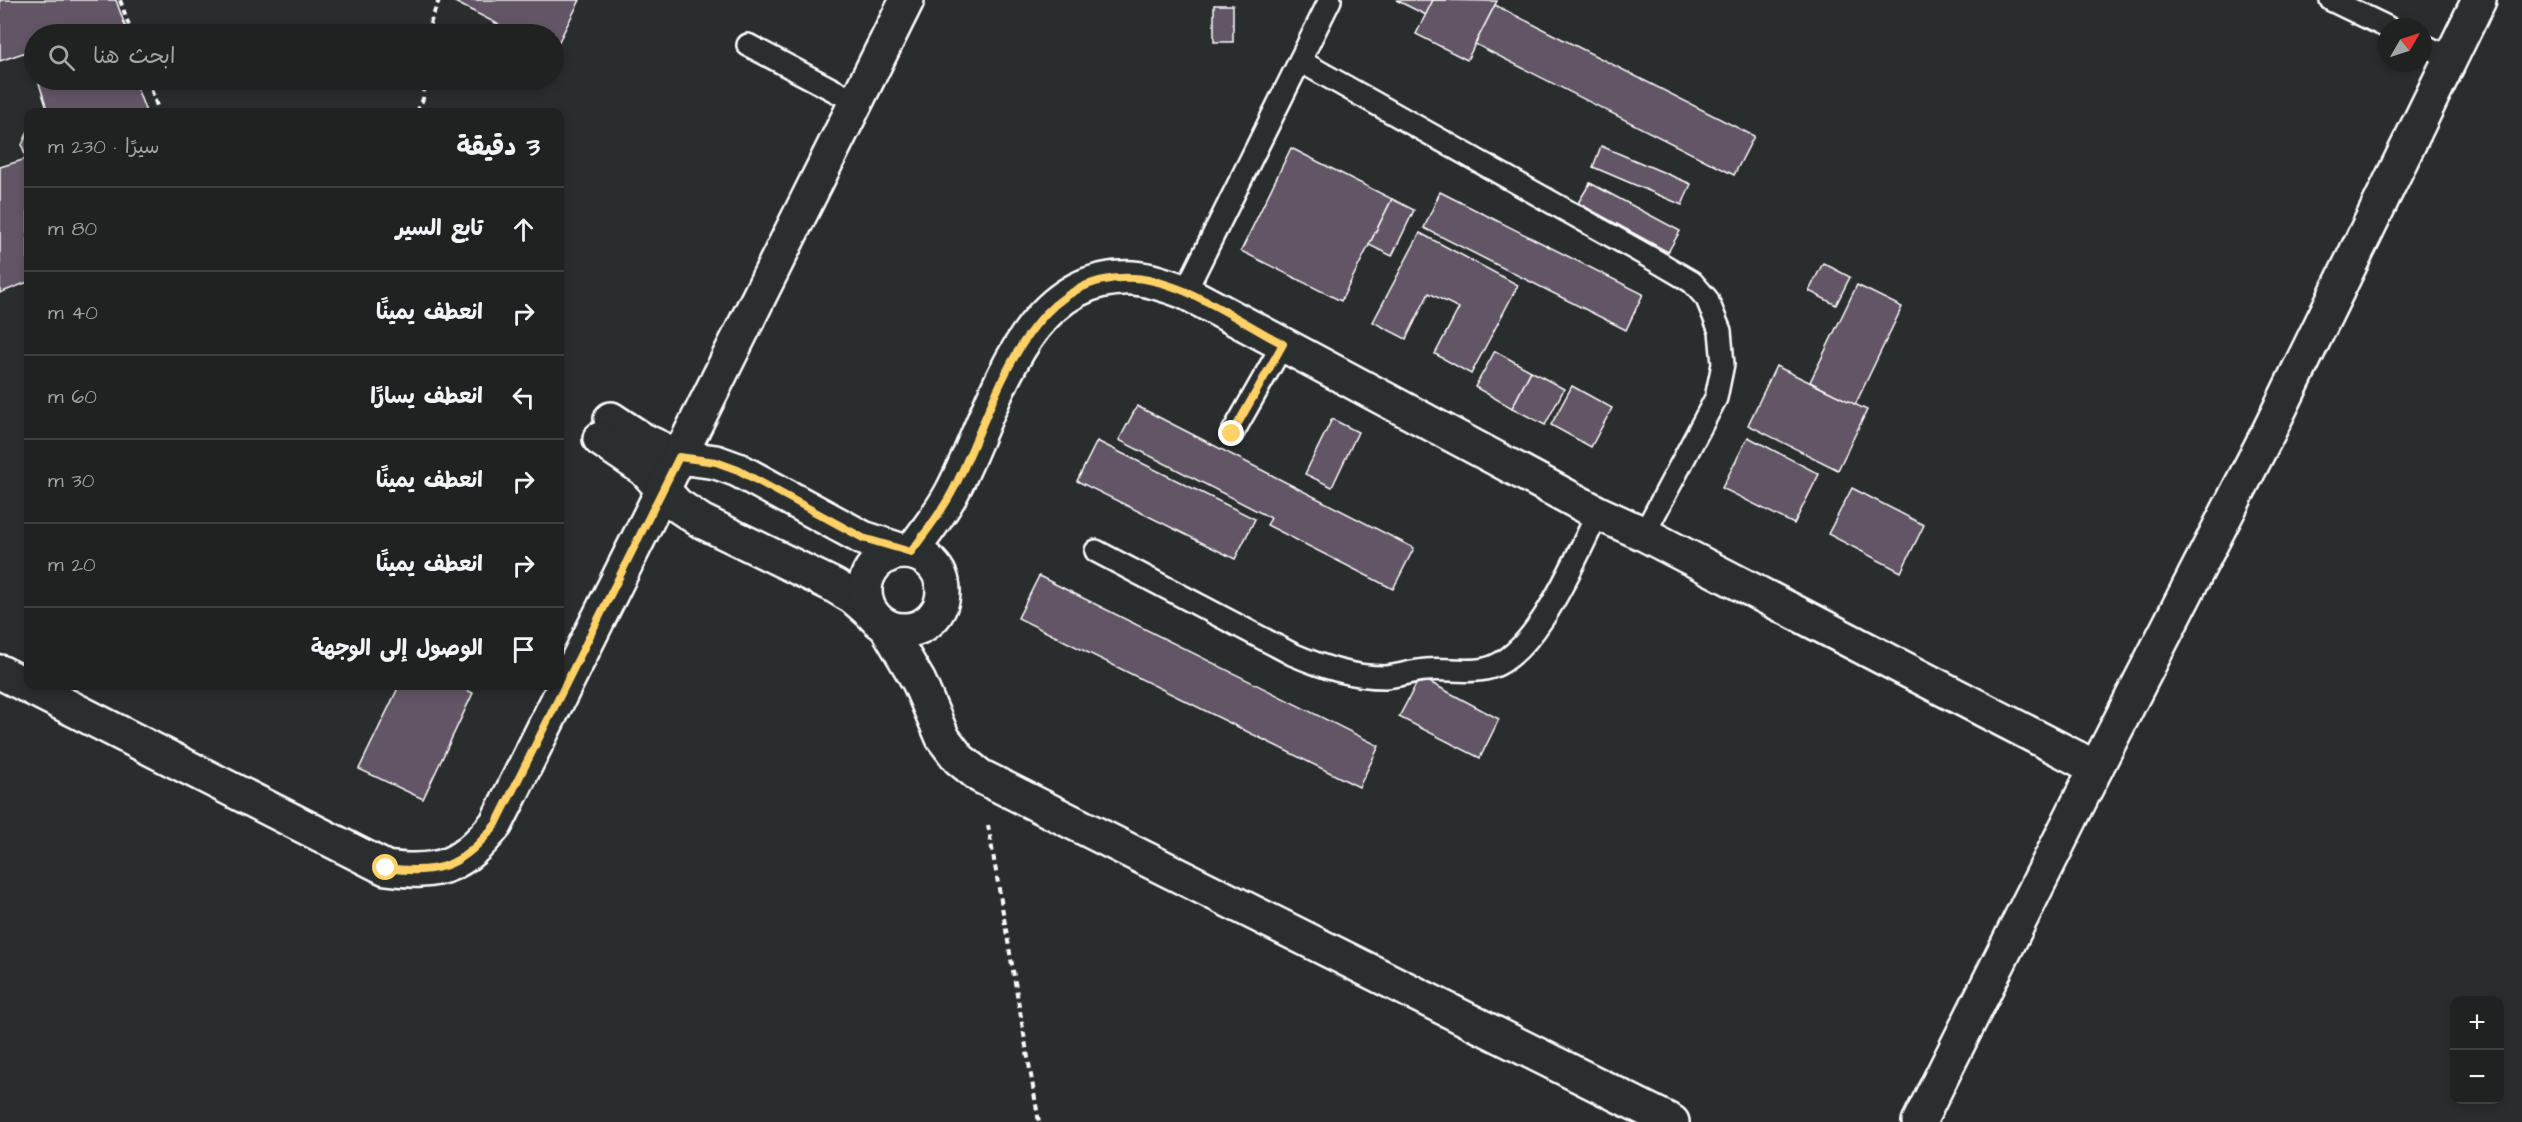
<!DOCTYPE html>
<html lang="ar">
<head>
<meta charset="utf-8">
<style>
  body { margin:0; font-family:"Architects Daughter","Playpen Sans Arabic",sans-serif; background:#2d2f2f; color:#f1f3f6; direction:rtl }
  .controls { position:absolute; right:18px; bottom:18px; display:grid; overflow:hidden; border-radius:12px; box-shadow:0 3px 9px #0003 }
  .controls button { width:54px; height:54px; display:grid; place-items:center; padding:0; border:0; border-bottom:2px solid #3d3f40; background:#202222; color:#f1f3f6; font:30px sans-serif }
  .compass { position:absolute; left:2378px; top:18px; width:54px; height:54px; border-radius:50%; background:#202222; box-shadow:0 3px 9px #0003; rotate:51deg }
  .stop { position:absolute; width:18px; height:18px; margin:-14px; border:4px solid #ffd166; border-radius:50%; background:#fff }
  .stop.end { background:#ffd166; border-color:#fff; box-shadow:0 2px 6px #0008 }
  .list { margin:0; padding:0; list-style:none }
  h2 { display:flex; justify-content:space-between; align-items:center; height:78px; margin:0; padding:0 24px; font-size:26px }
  h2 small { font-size:20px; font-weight:400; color:#a2a4a5 }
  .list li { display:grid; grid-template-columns:39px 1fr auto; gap:18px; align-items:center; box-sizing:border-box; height:84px; padding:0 24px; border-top:2px solid #3d3f40 }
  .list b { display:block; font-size:22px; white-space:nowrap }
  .list em { font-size:20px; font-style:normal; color:#a2a4a5 }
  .icon { flex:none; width:33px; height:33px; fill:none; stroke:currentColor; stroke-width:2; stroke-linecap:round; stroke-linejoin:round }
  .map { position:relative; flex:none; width:2522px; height:1122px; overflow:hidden; direction:ltr }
  .search { position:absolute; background:#202222; box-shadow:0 3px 9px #0003; left:24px; top:24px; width:540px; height:66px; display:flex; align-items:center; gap:15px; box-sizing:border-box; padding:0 21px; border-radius:33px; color:#a2a4a5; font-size:22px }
  .panel { position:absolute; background:#202222; box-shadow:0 3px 9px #0003; left:24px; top:108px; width:540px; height:582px; border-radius:12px; direction:rtl }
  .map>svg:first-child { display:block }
</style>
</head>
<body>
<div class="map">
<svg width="2522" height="1122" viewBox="0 0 2522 1122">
  <rect width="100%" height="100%" fill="#2a2d2e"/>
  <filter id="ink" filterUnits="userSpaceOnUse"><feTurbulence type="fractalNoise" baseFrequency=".0167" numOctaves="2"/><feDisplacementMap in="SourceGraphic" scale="12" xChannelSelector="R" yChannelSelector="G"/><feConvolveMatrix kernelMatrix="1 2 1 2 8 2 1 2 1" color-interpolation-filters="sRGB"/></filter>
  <g filter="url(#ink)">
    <!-- building -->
    <g fill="#625766" stroke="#fff" stroke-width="1.5">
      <polygon points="0,0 116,0 128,34 34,34 34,69 29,51 0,61"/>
      <polygon points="451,0 580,0 554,51 554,34 517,34"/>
      <polygon points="1396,0 1433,0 1426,15"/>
      <polygon points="1433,0 1497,1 1467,60 1416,34"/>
      <rect x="1214" y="5" width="19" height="37"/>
      <polygon points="1495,5 1754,136 1734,175 1475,44"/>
      <polygon points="38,80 134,80 146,112 48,112"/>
      <polygon points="28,131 28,282 0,293 0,167 26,159 22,145"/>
      <polygon points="1601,146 1691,184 1682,205 1593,167"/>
      <polygon points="1291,148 1392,199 1341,301 1241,251"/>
      <polygon points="1590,183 1680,231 1668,252 1578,203"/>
      <polygon points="1440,192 1643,294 1626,330 1424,228"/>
      <polygon points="1392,199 1414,210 1392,256 1369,245"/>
      <polygon points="1420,233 1518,285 1471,374 1435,354 1459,308 1429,293 1406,339 1373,322"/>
      <polygon points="1823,263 1850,277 1836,305 1809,291"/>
      <polygon points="1857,285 1902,307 1855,405 1810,382"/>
      <polygon points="1495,351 1531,371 1512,408 1475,387"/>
      <polygon points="1776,366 1867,410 1838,470 1748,425"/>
      <polygon points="1531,371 1564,389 1545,425 1512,408"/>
      <polygon points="1572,386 1612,408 1591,447 1551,425"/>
      <polygon points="1137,406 1414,548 1393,589 1267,525 1271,518 1119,440"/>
      <polygon points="1332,419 1358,432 1332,487 1305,474"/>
      <polygon points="1748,437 1819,474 1794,524 1722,488"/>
      <polygon points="1097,441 1255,519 1235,559 1077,481"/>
      <polygon points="1852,488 1924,525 1901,572 1828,534"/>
      <polygon points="1039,576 1379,746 1359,787 1018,618"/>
      <polygon points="1420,677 1499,719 1480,758 1399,717"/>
      <polygon points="399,686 458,686 473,693 423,799 359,769"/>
    </g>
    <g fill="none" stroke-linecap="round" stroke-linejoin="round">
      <defs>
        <g id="service">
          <polyline points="2331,0 2387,27"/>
          <polyline points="748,45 856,102"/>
          <polyline points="2423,45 2450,58"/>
          <polyline points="1300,61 1658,262 1692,282 1707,299 1720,331 1723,364 1716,398 1644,534"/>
          <polyline points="1185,292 1330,0"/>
          <polyline points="1232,434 1283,344"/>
          <path d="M1096 551 1292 654C1322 667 1352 677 1385 677 1399 676 1412 671 1426 670 1445 668 1466 673 1485 669 1536 659 1576 556 1598 513"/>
        </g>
        <g id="minor">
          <polyline points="611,419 643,440 679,457 716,462 738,470 863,538 906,552"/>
          <polyline points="600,439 644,469 677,505 701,521 833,585 853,597 870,612"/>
          <path d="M911 552C925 533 941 513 952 492 994 414 1020 273 1133 278 1150 279 1169 286 1185 292L1598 513 1644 534 2096 768"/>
          <circle cx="904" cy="591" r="39"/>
          <polyline points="886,626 919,682 943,738 959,759 980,776 1672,1122"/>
          <path d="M0 672 386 868C441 875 462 866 496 824L907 0"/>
        </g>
        <polyline id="tertiary" points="1919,1122 2096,768 2270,429 2479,0"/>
      </defs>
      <!-- service casing -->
      <use href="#service" stroke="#fff" stroke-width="26"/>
      <!-- minor casing -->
      <use href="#minor" stroke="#fff" stroke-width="38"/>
      <!-- tertiary casing -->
      <use href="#tertiary" stroke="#fff" stroke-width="38"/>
      <!-- path -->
      <g stroke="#fff" stroke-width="4" stroke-dasharray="6 4.5" stroke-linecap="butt">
        <polyline points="120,0 132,34"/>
        <polyline points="426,34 439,0"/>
        <polyline points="148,80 159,112"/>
        <polyline points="417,112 423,99 424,80"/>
        <polyline points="988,825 1039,1122"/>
      </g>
      <!-- service -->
      <use href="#service" stroke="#2a2d2e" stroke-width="21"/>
      <!-- minor -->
      <use href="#minor" stroke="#2a2d2e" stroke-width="33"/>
      <!-- tertiary -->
      <use href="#tertiary" stroke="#2a2d2e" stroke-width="33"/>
    </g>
  </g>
  <g fill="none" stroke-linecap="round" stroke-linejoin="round" filter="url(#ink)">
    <!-- route -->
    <path stroke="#ffd166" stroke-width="8" d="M386 868C441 875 462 866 496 824L679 457 716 462 738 470 863 538 911 552C925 533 941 513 952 492 993 416 1022 270 1134 278 1184 281 1239 321 1283 344L1232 434"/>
  </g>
</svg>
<div class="controls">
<button>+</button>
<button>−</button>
</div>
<svg class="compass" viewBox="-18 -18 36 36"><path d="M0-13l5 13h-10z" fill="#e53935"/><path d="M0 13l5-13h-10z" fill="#a2a4a5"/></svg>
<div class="stop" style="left:386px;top:868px"></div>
<div class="stop end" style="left:1232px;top:434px"></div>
<div class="search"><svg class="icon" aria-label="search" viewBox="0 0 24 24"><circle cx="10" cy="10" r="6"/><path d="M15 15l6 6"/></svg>ابحث هنا</div>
<section class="panel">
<h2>3 دقيقة<small>سيرًا · 230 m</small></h2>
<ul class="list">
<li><svg class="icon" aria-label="ahead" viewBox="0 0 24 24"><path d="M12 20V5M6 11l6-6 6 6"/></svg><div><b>تابع السير</b></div><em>80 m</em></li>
<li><svg class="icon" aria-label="right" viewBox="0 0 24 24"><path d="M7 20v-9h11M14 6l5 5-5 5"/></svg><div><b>انعطف يمينًا</b></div><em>40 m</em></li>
<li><svg class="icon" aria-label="left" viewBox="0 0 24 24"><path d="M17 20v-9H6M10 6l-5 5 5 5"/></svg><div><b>انعطف يسارًا</b></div><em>60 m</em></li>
<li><svg class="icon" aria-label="right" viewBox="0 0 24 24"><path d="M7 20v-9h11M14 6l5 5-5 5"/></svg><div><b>انعطف يمينًا</b></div><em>30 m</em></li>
<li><svg class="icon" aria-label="right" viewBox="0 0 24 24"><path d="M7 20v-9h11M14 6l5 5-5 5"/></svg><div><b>انعطف يمينًا</b></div><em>20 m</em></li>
<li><svg class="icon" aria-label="arrive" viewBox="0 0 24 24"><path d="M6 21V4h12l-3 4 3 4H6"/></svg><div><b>الوصول إلى الوجهة</b></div></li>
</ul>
</section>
</div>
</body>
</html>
